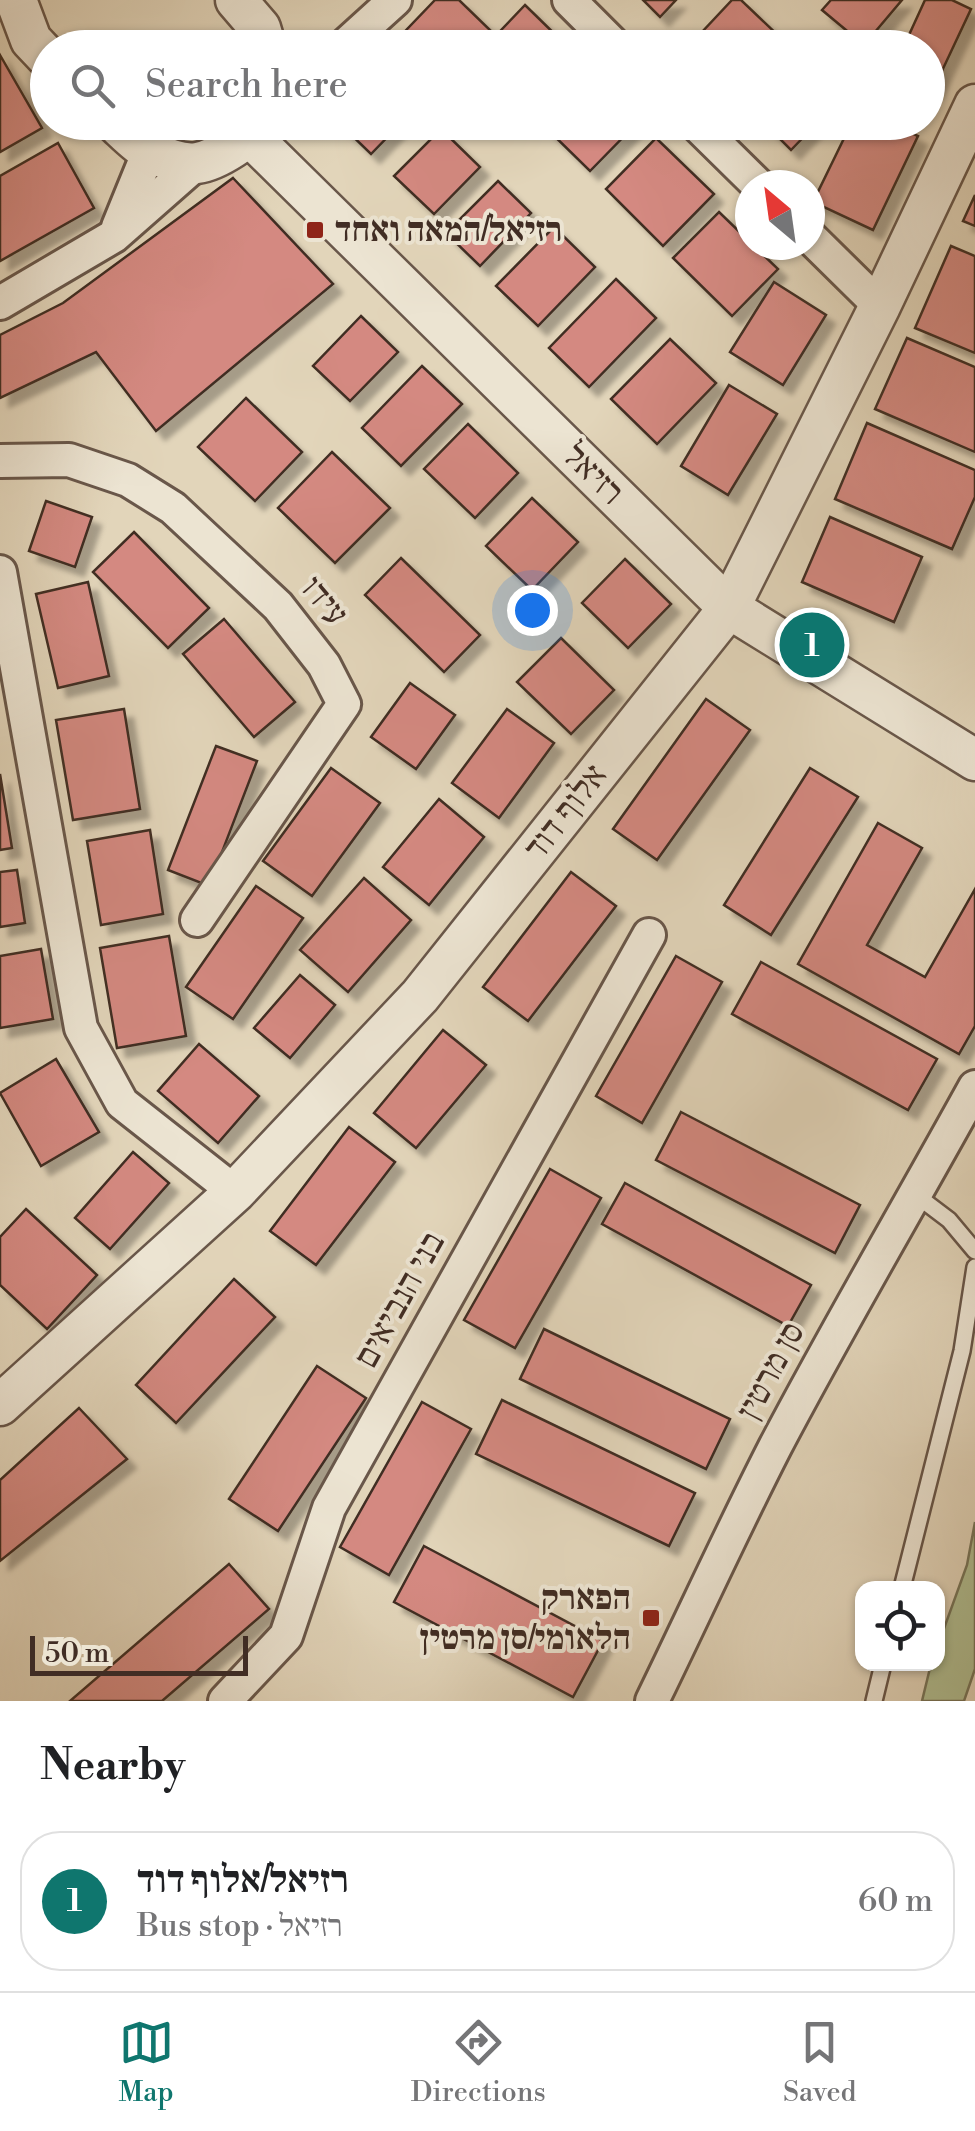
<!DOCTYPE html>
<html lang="en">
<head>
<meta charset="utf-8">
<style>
  body { margin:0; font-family:"Libre Bodoni","Frank Ruhl Libre",serif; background:#f2f2f2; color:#202124 }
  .controls { position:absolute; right:30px; bottom:30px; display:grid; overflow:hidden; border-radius:20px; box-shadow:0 2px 8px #0004 }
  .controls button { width:90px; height:90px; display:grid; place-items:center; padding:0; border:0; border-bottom:2px solid #e0e0e0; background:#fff; color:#202124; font:50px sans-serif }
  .compass { position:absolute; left:735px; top:170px; width:90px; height:90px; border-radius:50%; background:#fff; box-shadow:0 2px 8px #0004; rotate:331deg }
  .scale { position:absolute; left:30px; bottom:25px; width:218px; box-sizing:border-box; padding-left:10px; border:5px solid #412d24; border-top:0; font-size:28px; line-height:35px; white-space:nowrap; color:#412d24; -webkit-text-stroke:8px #ece4d2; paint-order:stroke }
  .you { position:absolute; left:532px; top:610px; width:35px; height:35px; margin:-25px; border:8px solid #fff; border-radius:50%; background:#1a73e8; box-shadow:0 0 0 15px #1a73e833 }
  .badge { display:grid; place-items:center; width:65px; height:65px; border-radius:50%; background:#0f766e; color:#fff; font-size:32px; font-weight:700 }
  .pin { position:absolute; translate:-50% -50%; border:5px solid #fff; box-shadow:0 2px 10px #0006 }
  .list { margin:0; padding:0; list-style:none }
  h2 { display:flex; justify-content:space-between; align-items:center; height:130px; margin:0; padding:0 40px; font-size:42px }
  h2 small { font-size:32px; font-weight:400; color:#757577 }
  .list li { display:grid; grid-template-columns:65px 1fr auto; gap:30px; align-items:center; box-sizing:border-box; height:140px; margin:0 20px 20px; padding:0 20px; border:2px solid #e0e0e0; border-radius:40px }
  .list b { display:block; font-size:38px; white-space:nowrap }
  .list p { margin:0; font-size:32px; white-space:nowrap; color:#757577 }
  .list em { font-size:32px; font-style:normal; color:#757577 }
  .icon { flex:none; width:55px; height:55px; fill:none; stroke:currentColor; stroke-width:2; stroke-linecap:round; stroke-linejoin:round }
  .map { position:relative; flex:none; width:975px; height:1701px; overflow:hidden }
  .search { position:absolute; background:#fff; box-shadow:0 2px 8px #0004; left:30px; right:30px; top:30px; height:110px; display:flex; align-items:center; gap:25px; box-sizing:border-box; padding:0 35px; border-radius:55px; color:#757577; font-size:38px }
  .sheet { height:290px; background:#fff }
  nav { display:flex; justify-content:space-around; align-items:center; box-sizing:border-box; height:140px; border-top:2px solid #e0e0e0; background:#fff; font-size:28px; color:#757577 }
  nav a { display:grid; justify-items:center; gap:5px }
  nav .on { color:#0f766e }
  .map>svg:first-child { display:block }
</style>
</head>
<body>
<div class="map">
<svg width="975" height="1701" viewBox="0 0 975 1701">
  <defs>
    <filter id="shadow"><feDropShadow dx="9" dy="9" stdDeviation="2.5" flood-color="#0004"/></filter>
  </defs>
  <rect width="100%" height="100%" fill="#e2d5ba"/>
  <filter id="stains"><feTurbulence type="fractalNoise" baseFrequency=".002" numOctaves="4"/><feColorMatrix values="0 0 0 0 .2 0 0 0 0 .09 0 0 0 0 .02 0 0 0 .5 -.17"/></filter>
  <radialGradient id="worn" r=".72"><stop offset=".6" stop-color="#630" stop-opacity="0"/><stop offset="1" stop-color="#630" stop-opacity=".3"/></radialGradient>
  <!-- green -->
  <polygon fill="#b0be92" stroke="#78765b" stroke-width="2.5" points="975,1522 975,1669 964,1701 922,1701 931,1664 938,1664 938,1645 967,1565"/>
  <!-- building -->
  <g fill="#d48981" stroke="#412d24" stroke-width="2.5" filter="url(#shadow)">
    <polygon points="435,0 459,0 491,31 475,48 389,48"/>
    <polygon points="643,0 676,0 660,17"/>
    <polygon points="732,0 741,0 783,40 776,48 687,48"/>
    <polygon points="831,0 902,0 864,45 822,10"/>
    <polygon points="925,0 952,0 971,9 933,90 928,88 928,48 903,48"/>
    <polygon points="525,5 569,48 484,48"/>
    <polygon points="0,55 42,128 0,152"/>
    <polygon points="338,122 402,122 371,154"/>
    <polygon points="540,122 634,122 636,124 590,171"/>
    <polygon points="763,122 818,122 791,150"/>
    <polygon points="852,122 889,122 918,136 873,230 813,202"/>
    <polygon points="441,129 480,167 434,214 394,176"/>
    <polygon points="656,138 714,194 663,246 606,189"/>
    <polygon points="58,143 94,208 0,261 0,176"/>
    <polygon points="233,178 333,284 156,431 96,352 0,398 0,335 63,303"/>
    <polygon points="498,181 531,213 480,266 446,233"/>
    <polygon points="975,195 975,226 963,221"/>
    <polygon points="719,212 750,242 750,245 753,245 778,269 732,316 673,258"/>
    <polygon points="554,227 595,267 538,326 496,286"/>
    <polygon points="951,246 975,256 975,353 915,328"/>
    <polygon points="616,279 656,318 589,387 549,348"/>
    <polygon points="774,282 826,315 783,385 730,352"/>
    <polygon points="361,316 398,352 350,401 313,366"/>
    <polygon points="907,338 975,367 975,452 875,409"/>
    <polygon points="670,339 716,383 657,444 611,399"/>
    <polygon points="422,366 462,404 401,466 362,428"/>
    <polygon points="729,385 777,414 728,495 681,466"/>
    <polygon points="246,398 302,452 255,501 198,447"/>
    <polygon points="867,423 975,470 975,497 952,549 835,499"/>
    <polygon points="468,424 518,473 475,518 424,469"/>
    <polygon points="332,452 390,508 335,563 278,508"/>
    <polygon points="532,498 578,542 532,590 486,546"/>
    <polygon points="46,501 92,517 75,567 29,551"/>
    <polygon points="830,517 922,557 894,622 802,582"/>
    <polygon points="134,532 209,608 168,648 93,572"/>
    <polygon points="401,558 480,635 444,672 365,595"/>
    <polygon points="625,559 671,604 628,648 582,603"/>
    <polygon points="88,582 109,676 58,688 36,594"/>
    <polygon points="224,619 295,702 254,737 183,654"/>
    <polygon points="561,638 614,690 571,734 517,682"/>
    <polygon points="410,683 455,715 416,769 371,737"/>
    <polygon points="706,699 750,730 657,860 613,829"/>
    <polygon points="124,709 140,809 73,820 56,720"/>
    <polygon points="507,709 554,743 499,818 452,783"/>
    <polygon points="216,746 257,761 209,886 168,870"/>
    <polygon points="331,768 380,803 312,896 263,861"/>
    <polygon points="810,768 858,797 771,935 724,905"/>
    <polygon points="0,774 12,848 0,850"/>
    <polygon points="439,799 484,837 429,905 383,867"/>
    <polygon points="878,823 922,848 867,945 925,977 975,889 975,1026 959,1054 798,964"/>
    <polygon points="150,830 163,914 101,925 87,841"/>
    <polygon points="17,870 25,923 0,927 0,872"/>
    <polygon points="571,872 616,906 528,1021 483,987"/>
    <polygon points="364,878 411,920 348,992 300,950"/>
    <polygon points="256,886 303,918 233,1019 186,987"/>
    <polygon points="169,936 186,1036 117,1048 100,948"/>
    <polygon points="41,949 53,1019 0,1028 0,956"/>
    <polygon points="676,956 722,982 642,1123 596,1096"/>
    <polygon points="761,962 937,1059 908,1110 732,1014"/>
    <polygon points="300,975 335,1005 290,1058 254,1028"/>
    <polygon points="443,1030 486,1065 416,1148 374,1113"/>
    <polygon points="199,1044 259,1096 218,1143 158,1091"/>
    <polygon points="56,1059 99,1132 41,1166 0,1093"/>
    <polygon points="681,1112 860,1205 835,1253 656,1160"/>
    <polygon points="349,1127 395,1162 316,1265 270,1231"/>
    <polygon points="133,1152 169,1183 110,1249 75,1218"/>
    <polygon points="550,1169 601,1198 515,1348 464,1320"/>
    <polygon points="625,1183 811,1285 788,1326 602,1224"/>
    <polygon points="26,1209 97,1275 47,1329 0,1285 0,1237"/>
    <polygon points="234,1279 275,1317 176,1423 136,1385"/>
    <polygon points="544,1329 730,1419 706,1469 520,1379"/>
    <polygon points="317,1366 366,1398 278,1531 229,1499"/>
    <polygon points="502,1400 695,1493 669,1546 476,1454"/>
    <polygon points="422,1402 471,1429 389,1575 340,1547"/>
    <polygon points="79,1408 127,1459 0,1561 0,1480"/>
    <polygon points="424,1546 603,1641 573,1697 394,1602"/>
    <polygon points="229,1564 269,1609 162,1701 70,1701"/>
  </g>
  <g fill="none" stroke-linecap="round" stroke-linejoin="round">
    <defs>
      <g id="service">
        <polyline points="916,1195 949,1220 975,1251"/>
        <polyline points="902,1588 962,1351 975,1267"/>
        <polyline points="874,1701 883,1664"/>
      </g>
      <g id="minor">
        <polyline points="569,0 617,48"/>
        <polyline points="342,48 395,0"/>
        <polyline points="694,122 758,185"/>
        <polyline points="118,227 149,151"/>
        <polyline points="810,237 880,306"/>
        <polyline points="0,303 114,236 197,163"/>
        <polyline points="0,461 69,460 128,480 173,508 278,606 324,665 344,704 197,920"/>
        <polyline points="0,572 81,1028 122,1103 235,1192"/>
        <polyline points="225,1701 286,1636 329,1508 649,935"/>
        <path d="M652 1701C693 1617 732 1531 775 1447 839 1325 909 1207 975 1087"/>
      </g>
      <g id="tertiary">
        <polyline points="16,0 31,40 48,58"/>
        <polyline points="236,0 260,28 266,48"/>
        <path d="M115 122C126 132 138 145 151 152 164 158 183 165 197 163 218 160 249 138 263 122"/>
        <polyline points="251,137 729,608 975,760"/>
        <polyline points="0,1405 235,1192 420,996 729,608 880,306 975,105"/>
      </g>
    </defs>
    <!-- service casing -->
    <use href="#service" stroke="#69574a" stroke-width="20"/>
    <!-- minor casing -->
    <use href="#minor" stroke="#69574a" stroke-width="38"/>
    <!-- tertiary casing -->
    <use href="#tertiary" stroke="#69574a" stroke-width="45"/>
    <!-- service -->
    <use href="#service" stroke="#ece4d2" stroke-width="15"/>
    <!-- minor -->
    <use href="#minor" stroke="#ece4d2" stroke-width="32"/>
    <!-- tertiary -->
    <use href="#tertiary" stroke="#ece4d2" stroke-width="40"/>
  </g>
  <!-- markers -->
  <g fill="#8f2418" stroke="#ece4d2" stroke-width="4">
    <rect x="305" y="220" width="20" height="20" rx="5"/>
    <rect x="641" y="1608" width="20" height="20" rx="5"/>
  </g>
  <g text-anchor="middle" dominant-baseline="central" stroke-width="8" stroke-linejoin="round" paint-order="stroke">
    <!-- poi labels -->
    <g font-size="35" font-weight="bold" fill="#412d24" stroke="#ece4d2" text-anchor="start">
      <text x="335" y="230">רזיאל/המאה ואחד</text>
      <text x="631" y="1598" text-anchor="end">הפארק<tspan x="631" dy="40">הלאומי/סן מרטין</tspan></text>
    </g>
    <!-- street labels -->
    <g font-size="35" fill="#412d24" stroke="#ece4d2">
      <text transform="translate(593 474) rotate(45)">רזיאל</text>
      <text transform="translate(324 601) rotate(50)">עידו</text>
      <text transform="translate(566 812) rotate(-52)">אלוף דוד</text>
      <text transform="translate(400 1300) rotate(-61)">בני הנביאים</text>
      <text transform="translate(771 1371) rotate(-62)">סן מרטין</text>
    </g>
  </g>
  <rect width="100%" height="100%" filter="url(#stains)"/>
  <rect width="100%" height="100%" fill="url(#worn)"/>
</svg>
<div class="controls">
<button><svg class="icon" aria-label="locate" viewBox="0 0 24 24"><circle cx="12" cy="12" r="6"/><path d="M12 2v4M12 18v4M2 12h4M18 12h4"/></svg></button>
</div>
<svg class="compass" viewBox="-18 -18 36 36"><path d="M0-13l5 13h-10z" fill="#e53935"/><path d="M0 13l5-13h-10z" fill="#757577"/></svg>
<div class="scale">50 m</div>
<div class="you"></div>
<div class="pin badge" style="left:812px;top:645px">1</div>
<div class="search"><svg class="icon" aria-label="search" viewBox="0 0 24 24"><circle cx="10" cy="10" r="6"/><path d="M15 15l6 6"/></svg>Search here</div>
</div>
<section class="sheet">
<h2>Nearby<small></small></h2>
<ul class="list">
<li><span class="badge">1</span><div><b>רזיאל/אלוף דוד</b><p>Bus stop · רזיאל</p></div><em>60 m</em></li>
</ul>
</section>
<nav>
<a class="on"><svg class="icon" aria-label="map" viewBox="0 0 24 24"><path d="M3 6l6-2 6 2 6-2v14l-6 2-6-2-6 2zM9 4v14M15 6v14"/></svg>Map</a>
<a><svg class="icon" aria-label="directions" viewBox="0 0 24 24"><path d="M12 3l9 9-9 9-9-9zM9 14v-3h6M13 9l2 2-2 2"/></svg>Directions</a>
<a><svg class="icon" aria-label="saved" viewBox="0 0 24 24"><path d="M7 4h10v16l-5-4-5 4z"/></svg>Saved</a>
</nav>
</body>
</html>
